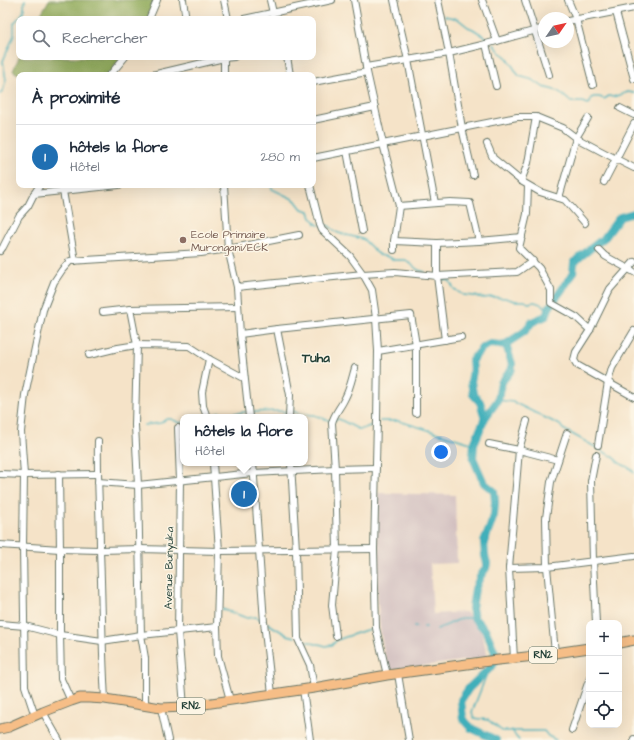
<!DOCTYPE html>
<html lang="fr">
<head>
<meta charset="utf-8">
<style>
  body { margin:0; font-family:"Architects Daughter",sans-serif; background:#f6f6f7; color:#1f2937 }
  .controls { position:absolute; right:12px; bottom:12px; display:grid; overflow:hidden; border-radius:8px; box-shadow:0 4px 16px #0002 }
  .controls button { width:36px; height:36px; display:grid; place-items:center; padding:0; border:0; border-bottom:1px solid #e0e1e3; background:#fff; color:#1f2937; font:20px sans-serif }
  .compass { position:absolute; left:538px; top:12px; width:36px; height:36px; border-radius:50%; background:#fff; box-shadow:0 4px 16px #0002; rotate:56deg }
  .you { position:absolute; left:441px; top:452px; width:14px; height:14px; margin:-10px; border:3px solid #fff; border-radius:50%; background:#1a73e8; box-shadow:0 0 0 6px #1a73e833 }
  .badge { display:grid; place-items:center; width:26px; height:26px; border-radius:50%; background:#1f6fb2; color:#fff; font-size:13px; font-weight:700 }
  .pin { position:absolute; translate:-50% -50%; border:2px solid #fff; box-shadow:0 1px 4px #0006 }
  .popup { position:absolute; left:180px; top:414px; width:128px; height:52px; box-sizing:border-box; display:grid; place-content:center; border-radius:8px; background:#fff; filter:drop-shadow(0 1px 3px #0005); font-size:13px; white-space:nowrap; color:#747a83 }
  .popup b { font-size:15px; color:#1f2937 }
  .popup::after { content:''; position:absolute; left:50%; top:100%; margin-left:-8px; border:8px solid transparent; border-top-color:#fff }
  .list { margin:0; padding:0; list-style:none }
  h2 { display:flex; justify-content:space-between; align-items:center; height:52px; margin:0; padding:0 16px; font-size:17px }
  h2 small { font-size:13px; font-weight:400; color:#747a83 }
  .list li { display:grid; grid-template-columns:26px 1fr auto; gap:12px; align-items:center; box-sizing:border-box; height:64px; padding:0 16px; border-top:1px solid #e0e1e3 }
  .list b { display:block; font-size:15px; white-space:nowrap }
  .list p { margin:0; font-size:13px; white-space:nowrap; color:#747a83 }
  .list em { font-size:13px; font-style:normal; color:#747a83 }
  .icon { flex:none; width:22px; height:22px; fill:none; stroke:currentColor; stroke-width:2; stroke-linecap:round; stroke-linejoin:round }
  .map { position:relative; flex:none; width:634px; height:740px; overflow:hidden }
  .search { position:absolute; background:#fff; box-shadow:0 4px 16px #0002; left:16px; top:16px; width:300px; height:44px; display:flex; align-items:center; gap:10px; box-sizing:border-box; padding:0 14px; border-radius:8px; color:#747a83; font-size:15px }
  .panel { position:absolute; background:#fff; box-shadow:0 4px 16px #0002; left:16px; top:72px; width:300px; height:116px; border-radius:8px }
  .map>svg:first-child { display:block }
</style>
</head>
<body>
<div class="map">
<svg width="634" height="740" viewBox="0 0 634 740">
  <rect width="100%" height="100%" fill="#fcf5e5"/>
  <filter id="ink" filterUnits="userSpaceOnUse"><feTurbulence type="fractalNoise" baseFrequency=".025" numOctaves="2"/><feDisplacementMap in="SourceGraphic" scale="8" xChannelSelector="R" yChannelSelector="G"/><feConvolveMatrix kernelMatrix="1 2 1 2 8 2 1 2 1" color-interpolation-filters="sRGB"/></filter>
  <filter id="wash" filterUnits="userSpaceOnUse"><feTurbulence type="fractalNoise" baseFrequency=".012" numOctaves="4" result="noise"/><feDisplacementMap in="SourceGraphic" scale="16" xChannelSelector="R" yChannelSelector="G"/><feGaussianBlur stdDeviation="0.9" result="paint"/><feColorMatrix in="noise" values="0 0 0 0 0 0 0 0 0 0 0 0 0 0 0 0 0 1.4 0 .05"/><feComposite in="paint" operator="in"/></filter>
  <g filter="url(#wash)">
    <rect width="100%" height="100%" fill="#f5e3c8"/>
    <!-- industrial -->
    <polygon fill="#d2bfc0" points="377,493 455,495 457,563 430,564 433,614 466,612 481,631 488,657 438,664 389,670 384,652 380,628 378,604 376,549"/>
    <!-- forest -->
    <g fill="#91ab5c" stroke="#587448">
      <polygon points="49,0 156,0 148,19 38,19"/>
      <polygon points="19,57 121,57 109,75 20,75 13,71"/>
    </g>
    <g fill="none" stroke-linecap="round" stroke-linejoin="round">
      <!-- stream -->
      <g stroke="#3fafba" stroke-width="1.5">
        <polyline points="445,16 458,19 468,27 473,29 490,40"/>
        <path d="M494 44 500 52 506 56 519 76 533 80 543 87 558 91 571 102H583L588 104 590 103 591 98C595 96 599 96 604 99L609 96 613 97 628 92 634 93"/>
        <polyline points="0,94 3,90 6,80 3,61 14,35 14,23 23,13 25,0"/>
        <polyline points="271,185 272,189 295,200 302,209 309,211 311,218 315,221 316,224 319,225"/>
        <polyline points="322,225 329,226 338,233 363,239 379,255 389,257 394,260 406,260 418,270 425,272"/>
        <path d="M438 279 449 280 454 289 463 295 474 296 484 298 492 297 505 298 515 301H525L528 303C530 303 532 302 534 302 538 302 545 307 549 308"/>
        <path d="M498 400 513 402 560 425 563 429 615 458C620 467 629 464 634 473"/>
        <polyline points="292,411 302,414 314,415 331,421"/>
        <polyline points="250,412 281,411 285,412 287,410"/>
        <polyline points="209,417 219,412 228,414 246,412"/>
        <polyline points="334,420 339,419 358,429 362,429 375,424"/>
        <polyline points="380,421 399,421 474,444"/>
        <polyline points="144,425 161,423 166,419 171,419 180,423 183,422"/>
        <polyline points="222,609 247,618 256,617 262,620"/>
        <polyline points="267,623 287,635 295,637"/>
        <polyline points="414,627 416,627"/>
        <polyline points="424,627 426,627"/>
        <polyline points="437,629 447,625 462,618 474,618"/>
        <polyline points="301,639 307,642 311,642 315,644 319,644 326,646 332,645 337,640 366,630 373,629"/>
        <polyline points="488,671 472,712 474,718 488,720 502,731 544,731 548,736 556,740"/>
        <polyline points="512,730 516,737 519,740"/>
      </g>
      <!-- river -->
      <g stroke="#3fafba" stroke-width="8">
        <polyline points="485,418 498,400 501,383 512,369 512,364 506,344"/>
        <polyline points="496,740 471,728 463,719 461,700 469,688 493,665 494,661 495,652 486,631 474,618 472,608 475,589 480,577 486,568 487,563 485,556 484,542 490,527 494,515 495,502 494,491 484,483 473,458 474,444 485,418 480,402 473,394 471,381 473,371 472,360 482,348 490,344 501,345 506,344 524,332 532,322 546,316 549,308 570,278 573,273 574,263 580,257 605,237 620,217 634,213"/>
      </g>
    </g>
  </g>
  <g filter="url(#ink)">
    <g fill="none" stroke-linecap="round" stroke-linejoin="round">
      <defs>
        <g id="minor">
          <polyline points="183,0 186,19"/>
          <polyline points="224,0 228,19"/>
          <polyline points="270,0 273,13"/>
          <polyline points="354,0 367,72 383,144 399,206 394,241 394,250"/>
          <polyline points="394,0 408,60 435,203"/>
          <polyline points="438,0 449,53 462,128 473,175"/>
          <polyline points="482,0 497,41"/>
          <polyline points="525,0 549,75"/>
          <polyline points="568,0 576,19 593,85"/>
          <polyline points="616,12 634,79"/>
          <polyline points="149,19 157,0"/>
          <polyline points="244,19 332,0"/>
          <polyline points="568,21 634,8"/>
          <polyline points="486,44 496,86"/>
          <polyline points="287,57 290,75"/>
          <polyline points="366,67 449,53 486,44 544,28"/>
          <polyline points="110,75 125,57"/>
          <polyline points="152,75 224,58 234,57"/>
          <polyline points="224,75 224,57"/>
          <polyline points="313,82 367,72"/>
          <polyline points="620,108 634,115"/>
          <polyline points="313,120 375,107"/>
          <polyline points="487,144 493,158 521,181 540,192 565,200 585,223"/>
          <polyline points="347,151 362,231"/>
          <polyline points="313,158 517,117 536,117 563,128 576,138 616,159 634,168"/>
          <polyline points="521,181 528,163 536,117"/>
          <polyline points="604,182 634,124"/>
          <polyline points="224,185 228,249 237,287 240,334 249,417"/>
          <polyline points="310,185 320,225 322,230 350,256 363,274 372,290 376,318 378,351 377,421 374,549 376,628 387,675"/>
          <polyline points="528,186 527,214 519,248 539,268 551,290 551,303 576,317 590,330"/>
          <polyline points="63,191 75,261"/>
          <polyline points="34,194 119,185"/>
          <polyline points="559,198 576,138 588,118"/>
          <polyline points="399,206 450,202 470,203 479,241"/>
          <polyline points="394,241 437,243 479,241 522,237"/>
          <polyline points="437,243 437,276 445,340"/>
          <polyline points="599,250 605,256 634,272"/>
          <polyline points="0,251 3,247 19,216 28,206 34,194 40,185"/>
          <polyline points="634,262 610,289 590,330 576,352 574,360 577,365 634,397"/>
          <polyline points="237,287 363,274 395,272 437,276 517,272 533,261"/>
          <polyline points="130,309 137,345 135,425 138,485 141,635 145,658 145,706"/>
          <polyline points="103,312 130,309 238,307"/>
          <polyline points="277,329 290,395 289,417"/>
          <polyline points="240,334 277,329 411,315 416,345 416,413"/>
          <polyline points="378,351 461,337"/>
          <polyline points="89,355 118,348 137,345 189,346 209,359 244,378"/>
          <polyline points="207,417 203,406 202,392 209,359"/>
          <polyline points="178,428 180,481 178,631 184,707"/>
          <path d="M98 441C97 477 100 514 100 550 102 600 102 650 105 699"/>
          <polyline points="489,444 519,450 558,460"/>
          <polyline points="598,445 608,382 612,368 634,331"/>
          <polyline points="596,455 591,481 593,561 596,623"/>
          <polyline points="213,463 219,551 217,627 218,656 230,700"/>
          <polyline points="253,463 264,622 272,694"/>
          <polyline points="291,463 296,550 298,639 310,665 314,688"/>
          <polyline points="0,474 24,475 97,474"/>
          <polyline points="59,474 60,549 60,635 61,679 71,701"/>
          <polyline points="98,482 138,485 253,473 335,469 376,468"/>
          <polyline points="0,545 60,549 100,550 140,549 219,551 374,549"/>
          <polyline points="509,568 547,567 634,556"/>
          <polyline points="0,624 25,626 60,635 102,641 141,635 217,627"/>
          <path d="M336 636 332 605 337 549 335 469 332 423C334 414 341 407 345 398 350 389 352 378 355 368"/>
          <polyline points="555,653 547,567 546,518 551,482 567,433"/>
          <polyline points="514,659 509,568 519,450 527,421"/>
          <polyline points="398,674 409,740"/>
          <polyline points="303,689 310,740"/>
          <polyline points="161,708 168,740"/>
          <polyline points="43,712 59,740"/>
          <polyline points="35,716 25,686 23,547 24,475 21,432 25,395 43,310 54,282 62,270 70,261 201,253 228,249 299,235"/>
          <polyline points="572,730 589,680"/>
          <polyline points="634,740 634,739"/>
        </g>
        <g id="highway">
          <polyline points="619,643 634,640"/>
          <polyline points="0,729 9,727 43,712 71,701 80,698 89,698 105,699 161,708 184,707 314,688 387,675 489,661 535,656 589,648"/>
        </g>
      </defs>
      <!-- minor casing -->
      <use href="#minor" stroke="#6a7768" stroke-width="8"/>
      <!-- highway casing -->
      <use href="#highway" stroke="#6a7768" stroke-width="11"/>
      <!-- minor -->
      <use href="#minor" stroke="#fff" stroke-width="6"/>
      <!-- highway -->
      <use href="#highway" stroke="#f6be87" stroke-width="9"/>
    </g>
  </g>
  <!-- markers -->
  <circle fill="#8d6e63" stroke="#fcf5e5" stroke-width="1.5" cx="183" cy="240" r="4"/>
  <g text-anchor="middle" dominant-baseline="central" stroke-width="3" stroke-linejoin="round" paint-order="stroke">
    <!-- shield labels -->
    <g fill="#fcf5e5" stroke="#617469" stroke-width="1">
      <rect x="529" y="647" width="28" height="16" rx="3"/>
      <rect x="177" y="698" width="28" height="16" rx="3"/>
    </g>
    <g font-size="10" font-weight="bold" fill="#1f3d34">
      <text x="543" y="655">RN2</text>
      <text x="191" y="706">RN2</text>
    </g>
    <!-- education labels -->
    <g font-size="11" fill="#785e54" stroke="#fcf5e5" text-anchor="start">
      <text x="191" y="234">Ecole Primaire<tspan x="191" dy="13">Murongani/ECK</tspan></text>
    </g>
    <!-- street labels -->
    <g font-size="11" fill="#1f3d34" stroke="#fcf5e5">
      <text transform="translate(169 568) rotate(-89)">Avenue Bunyuka</text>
    </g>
    <!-- quarter labels -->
    <g font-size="13" font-weight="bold" fill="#1f3d34" stroke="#fcf5e5">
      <text x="316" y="358">Tuha</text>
    </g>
  </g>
</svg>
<div class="controls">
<button>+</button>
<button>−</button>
<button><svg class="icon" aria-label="locate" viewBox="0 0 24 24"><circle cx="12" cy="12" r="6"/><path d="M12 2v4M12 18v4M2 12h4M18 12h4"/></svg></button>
</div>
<svg class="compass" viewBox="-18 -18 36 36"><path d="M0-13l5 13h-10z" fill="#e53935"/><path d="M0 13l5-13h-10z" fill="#747a83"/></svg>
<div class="you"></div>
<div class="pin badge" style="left:244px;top:494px">1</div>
<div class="popup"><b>hôtels la flore</b>Hôtel</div>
<div class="search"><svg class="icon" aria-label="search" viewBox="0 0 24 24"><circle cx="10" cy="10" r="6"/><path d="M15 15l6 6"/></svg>Rechercher</div>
<section class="panel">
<h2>À proximité<small></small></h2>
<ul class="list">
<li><span class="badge">1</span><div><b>hôtels la flore</b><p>Hôtel</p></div><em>280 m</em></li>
</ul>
</section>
</div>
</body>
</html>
